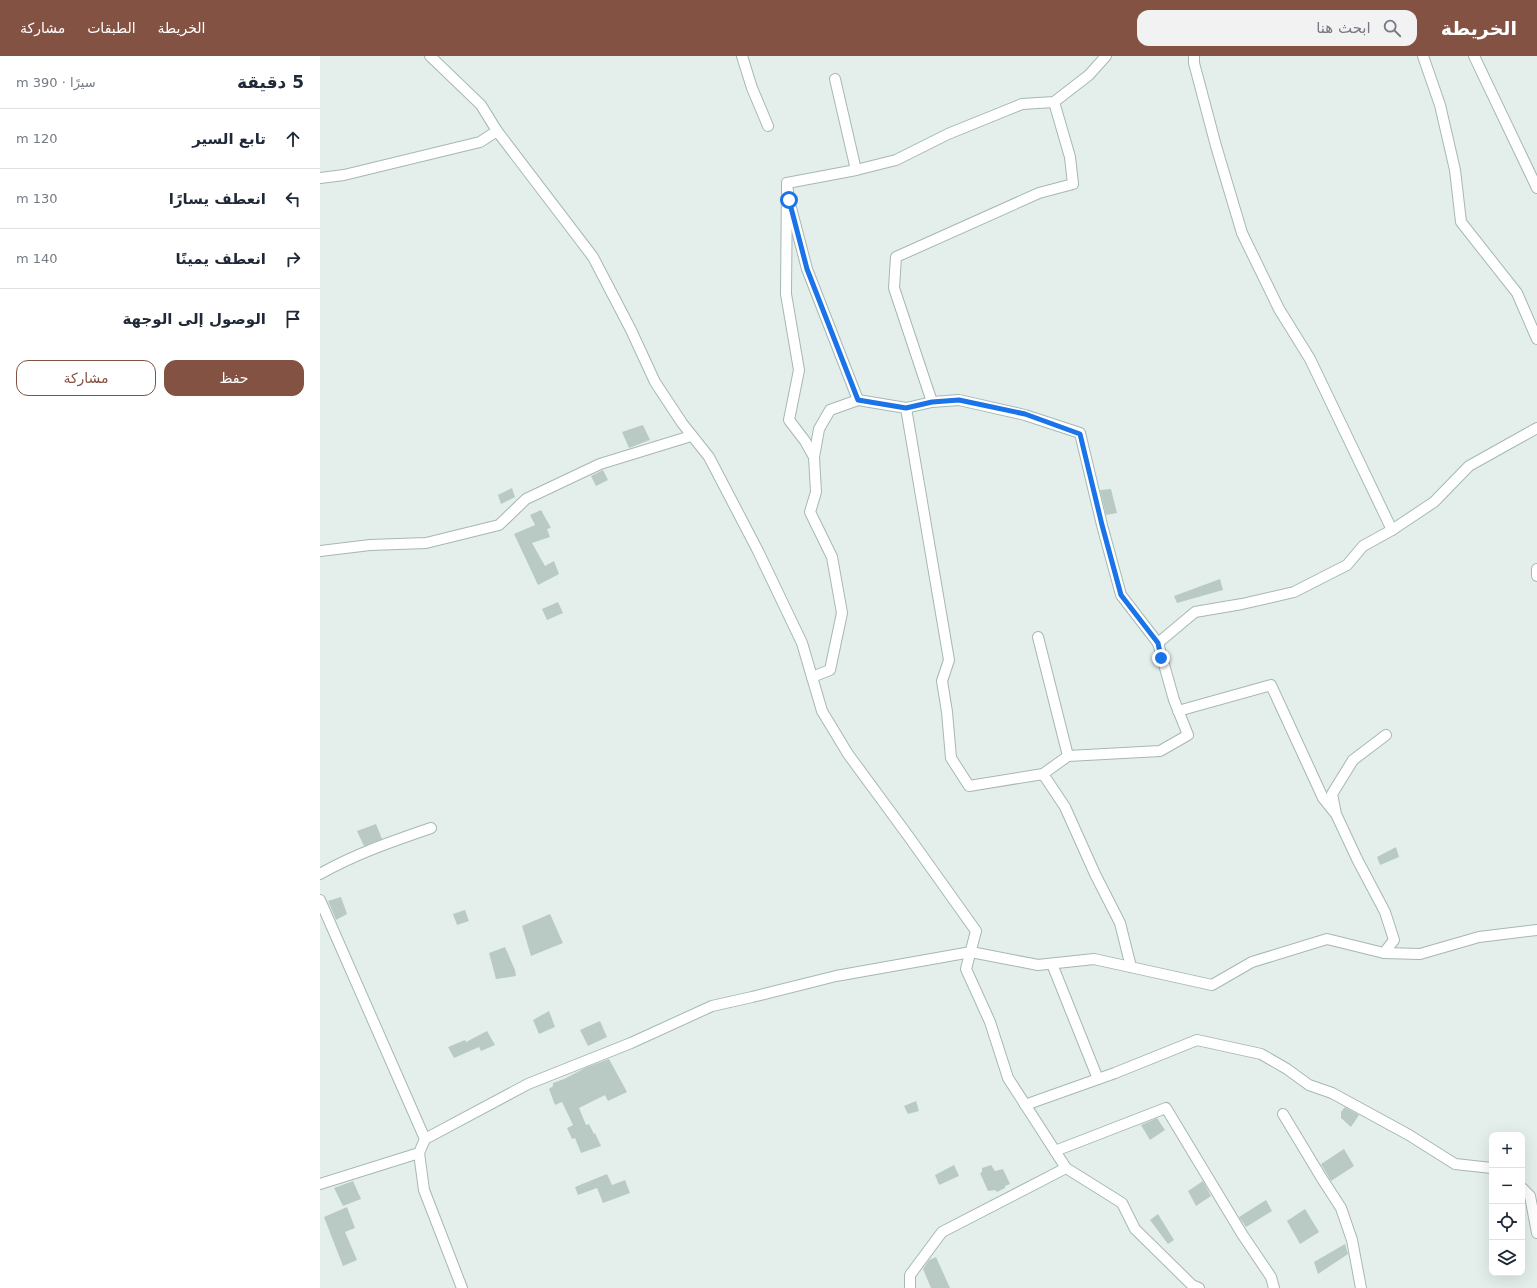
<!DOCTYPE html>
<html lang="ar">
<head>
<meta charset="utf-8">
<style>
  body { margin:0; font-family:"DejaVu Sans","Noto Sans Arabic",sans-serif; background:#f2f2f3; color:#1f2937; direction:rtl }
  .controls { position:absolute; right:12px; bottom:12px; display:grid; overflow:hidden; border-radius:8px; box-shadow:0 4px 16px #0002 }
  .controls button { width:36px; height:36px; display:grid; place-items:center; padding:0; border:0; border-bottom:1px solid #e0e1e3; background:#fff; color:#1f2937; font:20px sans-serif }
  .stop { position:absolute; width:12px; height:12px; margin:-9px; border:3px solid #1a73e8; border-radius:50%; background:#fff }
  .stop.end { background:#1a73e8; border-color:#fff; box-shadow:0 1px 4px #0008 }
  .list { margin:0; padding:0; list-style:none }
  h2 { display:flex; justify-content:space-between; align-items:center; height:52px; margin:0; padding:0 16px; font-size:17px }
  h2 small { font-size:13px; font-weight:400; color:#747a83 }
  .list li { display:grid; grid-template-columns:26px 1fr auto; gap:12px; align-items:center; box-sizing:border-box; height:60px; padding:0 16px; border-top:1px solid #e0e1e3 }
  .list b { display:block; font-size:15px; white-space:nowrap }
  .list em { font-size:13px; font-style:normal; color:#747a83 }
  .actions { display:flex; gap:8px; padding:12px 16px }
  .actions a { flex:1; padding:9px 0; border:1px solid #845243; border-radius:12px; text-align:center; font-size:14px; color:#845243 }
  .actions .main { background:#845243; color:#fff }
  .icon { flex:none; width:22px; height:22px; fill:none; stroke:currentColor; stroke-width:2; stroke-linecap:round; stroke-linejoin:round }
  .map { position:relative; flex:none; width:1217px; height:1232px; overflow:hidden; direction:ltr }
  header { display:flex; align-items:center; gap:24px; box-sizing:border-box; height:56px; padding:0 20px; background:#845243; color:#fff }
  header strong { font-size:19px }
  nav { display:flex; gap:22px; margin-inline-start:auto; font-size:14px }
  .search { width:280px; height:36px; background:#f2f2f3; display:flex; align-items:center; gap:10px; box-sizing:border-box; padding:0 14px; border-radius:12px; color:#747a83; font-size:15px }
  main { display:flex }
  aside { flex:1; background:#fff }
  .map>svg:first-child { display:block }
</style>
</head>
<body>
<header>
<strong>الخريطة</strong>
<div class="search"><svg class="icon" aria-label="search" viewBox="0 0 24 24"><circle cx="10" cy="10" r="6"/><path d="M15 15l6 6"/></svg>ابحث هنا</div>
<nav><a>الخريطة</a><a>الطبقات</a><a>مشاركة</a></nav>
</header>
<main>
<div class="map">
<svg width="1217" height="1232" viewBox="0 0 1217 1232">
  <rect width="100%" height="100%" fill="#e4efeb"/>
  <!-- building -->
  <g fill="#b9cac4">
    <polygon points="323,369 330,384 309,392 302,376"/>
    <polygon points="283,414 288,424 276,430 271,420"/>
    <polygon points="192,432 195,441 181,448 178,439"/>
    <polygon points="791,433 797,457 786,459 780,434"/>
    <polygon points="221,454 231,472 227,473 230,481 212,487 225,510 234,505 239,518 218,529 194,478 215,469 210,459"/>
    <polygon points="900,523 903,534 857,547 854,540"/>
    <polygon points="238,546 243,557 227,564 222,553"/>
    <polygon points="56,768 62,783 44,790 37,775"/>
    <polygon points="1076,791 1079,801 1060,809 1057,801"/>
    <polygon points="21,841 27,858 16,864 8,845"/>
    <polygon points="145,854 149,865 137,869 133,858"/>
    <polygon points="230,858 243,887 211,900 202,870"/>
    <polygon points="185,891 195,914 196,920 176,923 169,897"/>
    <polygon points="229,955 235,971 219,978 213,964"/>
    <polygon points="280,965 287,981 268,990 260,974"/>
    <polygon points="167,975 175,989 161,995 159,991 134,1002 128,991 145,984 146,986"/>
    <polygon points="289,1003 307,1036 288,1045 285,1039 259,1052 266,1069 269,1068 274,1078 275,1077 281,1090 261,1097 255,1082 252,1083 247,1072 253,1069 242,1046 235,1049 229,1033 233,1030 233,1027 244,1023 267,1011"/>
    <polygon points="596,1045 599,1055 588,1058 584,1050"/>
    <polygon points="1025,1051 1039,1059 1031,1071 1021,1062 1021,1056"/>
    <polygon points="837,1062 845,1074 830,1084 821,1069"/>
    <polygon points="1024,1093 1034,1110 1011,1125 1001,1108"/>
    <polygon points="634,1109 639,1120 619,1129 615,1119"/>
    <polygon points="671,1109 675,1115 683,1113 690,1128 685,1130 685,1132 677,1136 675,1134 668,1135 660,1117 662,1116 662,1112"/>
    <polygon points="287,1118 292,1129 305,1124 310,1137 283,1147 277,1132 258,1139 255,1131"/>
    <polygon points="33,1125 41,1143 23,1150 14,1132"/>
    <polygon points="883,1125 891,1140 876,1150 868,1135"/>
    <polygon points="946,1144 952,1155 926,1171 919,1161"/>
    <polygon points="27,1151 35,1172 25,1176 37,1204 23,1210 4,1161"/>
    <polygon points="985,1153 999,1176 980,1188 967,1165"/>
    <polygon points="838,1158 854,1184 848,1188 830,1164"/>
    <polygon points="1025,1188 1028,1198 998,1218 994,1206"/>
    <polygon points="616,1201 630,1232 611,1232 603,1213 609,1204"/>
  </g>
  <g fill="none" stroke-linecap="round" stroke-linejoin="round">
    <defs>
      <g id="minor">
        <polyline points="110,0 161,49 177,75 273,201 311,274 335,326 362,367 389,401 438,495 482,587 502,655 528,698 589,781 656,875 646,913 670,966 688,1022 746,1112 802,1147 815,1173 872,1229 879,1232"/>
        <polyline points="422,0 432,32 448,70"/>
        <polyline points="874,0 874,7 896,90 922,177 959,253 990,303 1072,474"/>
        <polyline points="1103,0 1120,49 1135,114 1141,166 1197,237 1217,283"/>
        <polyline points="1154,0 1217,132"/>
        <polyline points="515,23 536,114 576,104 628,78 702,48 734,46 769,19 786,0"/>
        <polyline points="536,114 467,127 469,144 487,213 538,344"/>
        <polyline points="0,122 24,119 160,86 177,75"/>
        <polyline points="467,127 466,238 479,314 469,364 485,385 494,401 496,436 490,456 512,501 522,557 510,614 492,621"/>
        <polyline points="612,346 574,232 576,201 719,137 753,128 750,101 734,46"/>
        <polyline points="586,352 629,604 622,625 627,656 631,702 649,730 723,718 745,751 775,818 800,867 811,911"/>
        <polyline points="494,401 499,373 510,354 538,344 586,352 612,346 639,344 705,359 760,377 782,469 801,539 838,587 854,644 868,679 840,695 748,700 723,718"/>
        <polyline points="0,495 50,489 106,487 179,469 206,443 280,408 371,380"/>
        <polyline points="1217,513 1217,520"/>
        <polyline points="718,581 748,700"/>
        <polyline points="838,587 875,556 922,548 974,536 1027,509 1043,490 1072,474 1114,446 1149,410 1217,372"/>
        <polyline points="858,655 951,629 1003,742 1015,757"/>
        <path d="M0 818C35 798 73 785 111 772"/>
        <polyline points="0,844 105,1083"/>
        <polyline points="1064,897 1074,884 1065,856 1037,803 1016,758 1012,738 1033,704 1066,679"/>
        <polyline points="732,908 778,1023"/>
        <polyline points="705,1049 795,1017 877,984 941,998 967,1013 989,1029 1012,1037 1089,1079 1135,1108 1172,1112"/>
        <polyline points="963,1058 1001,1121 1021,1152 1032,1184 1041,1232"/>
        <polyline points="735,1095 846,1052 922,1178 951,1221 954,1232"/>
        <polyline points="99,1097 104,1134 142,1232"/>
        <polyline points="0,1128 99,1097 105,1083 208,1028 311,987 392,950 432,941 516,920 651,896 718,909 774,903 892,929 932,906 1007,883 1064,897 1100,898 1159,881 1217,874"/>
        <polyline points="1202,1132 1210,1140 1217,1177"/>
        <polyline points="590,1232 590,1219 622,1176 746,1112"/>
      </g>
    </defs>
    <!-- minor casing -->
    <use href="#minor" stroke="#a6b8b3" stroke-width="12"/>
    <!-- minor -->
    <use href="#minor" stroke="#fff" stroke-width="10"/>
  </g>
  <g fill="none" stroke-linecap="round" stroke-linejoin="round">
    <!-- route -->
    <polyline stroke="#1a73e8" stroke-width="5" points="469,144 487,213 538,344 586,352 612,346 639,344 705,358 760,378 782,469 801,539 838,587 841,602"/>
  </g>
</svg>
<div class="controls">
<button>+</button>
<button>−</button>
<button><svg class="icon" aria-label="locate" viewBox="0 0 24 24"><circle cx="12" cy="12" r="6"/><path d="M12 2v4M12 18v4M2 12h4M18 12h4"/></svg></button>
<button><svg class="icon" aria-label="layers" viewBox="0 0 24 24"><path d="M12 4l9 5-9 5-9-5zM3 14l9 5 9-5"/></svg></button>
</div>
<div class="stop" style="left:469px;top:144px"></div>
<div class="stop end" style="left:841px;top:602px"></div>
</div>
<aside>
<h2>5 دقيقة<small>سيرًا · 390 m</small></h2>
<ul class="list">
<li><svg class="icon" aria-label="ahead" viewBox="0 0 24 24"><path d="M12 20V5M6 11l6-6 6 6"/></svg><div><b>تابع السير</b></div><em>120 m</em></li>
<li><svg class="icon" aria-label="left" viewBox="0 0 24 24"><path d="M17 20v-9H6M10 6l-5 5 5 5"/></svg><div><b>انعطف يسارًا</b></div><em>130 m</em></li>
<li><svg class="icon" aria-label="right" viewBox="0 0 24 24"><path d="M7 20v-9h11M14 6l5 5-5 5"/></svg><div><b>انعطف يمينًا</b></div><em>140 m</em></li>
<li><svg class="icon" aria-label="arrive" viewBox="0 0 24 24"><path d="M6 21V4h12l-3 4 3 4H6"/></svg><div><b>الوصول إلى الوجهة</b></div></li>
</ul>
<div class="actions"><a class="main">حفظ</a><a>مشاركة</a></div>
</aside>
</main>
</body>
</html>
